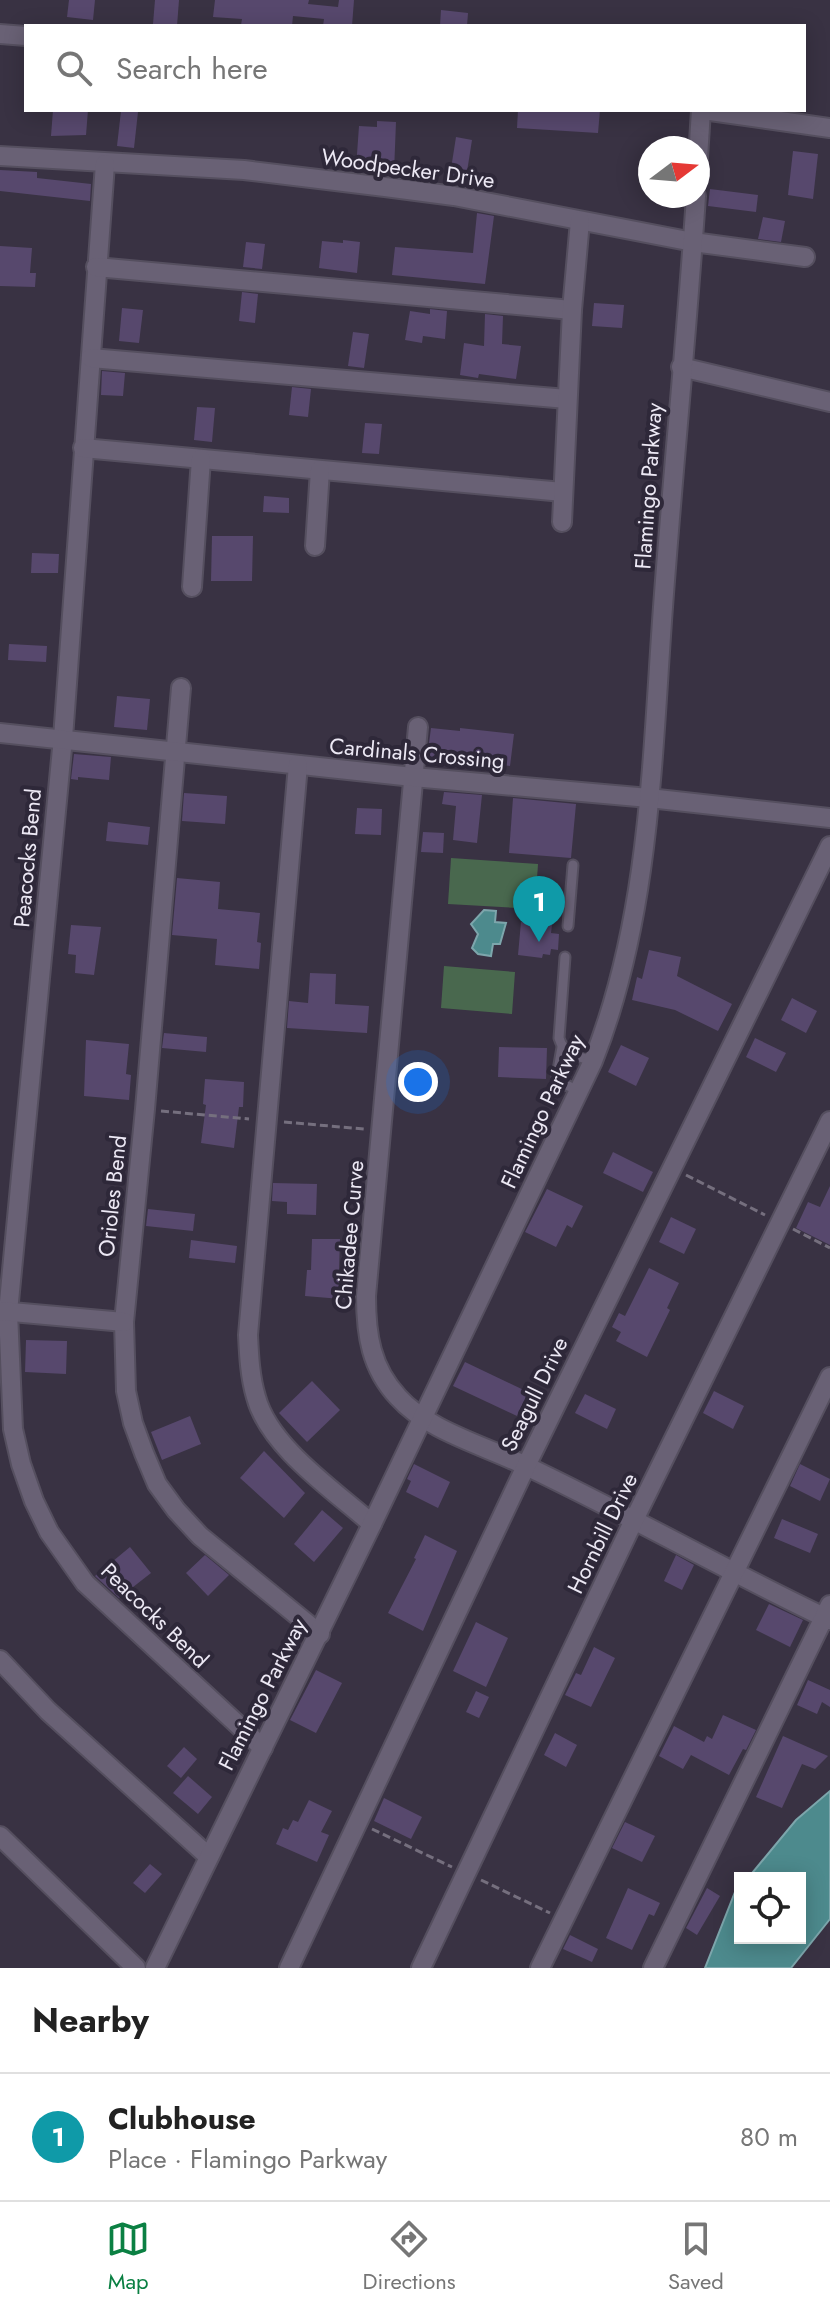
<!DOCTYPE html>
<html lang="en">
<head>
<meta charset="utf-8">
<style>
  body { margin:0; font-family:Jost,sans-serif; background:#f2f2f2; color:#222 }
  .controls { position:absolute; right:24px; bottom:24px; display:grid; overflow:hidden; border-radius:0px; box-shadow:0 4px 20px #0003 }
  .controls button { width:72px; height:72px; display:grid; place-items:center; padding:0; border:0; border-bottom:2px solid #e0e0e0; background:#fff; color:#222; font:40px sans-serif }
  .compass { position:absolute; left:638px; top:136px; width:72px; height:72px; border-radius:50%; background:#fff; box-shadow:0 4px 20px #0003; rotate:74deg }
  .you { position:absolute; left:418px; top:1082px; width:28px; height:28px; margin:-20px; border:6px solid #fff; border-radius:50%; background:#1a73e8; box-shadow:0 0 0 12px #1a73e833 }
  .badge { display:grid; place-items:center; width:52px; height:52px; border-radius:50%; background:#0b8043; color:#fff; font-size:26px; font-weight:700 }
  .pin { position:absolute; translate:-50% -66px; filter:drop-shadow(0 2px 4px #0008) }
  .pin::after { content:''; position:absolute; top:42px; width:28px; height:24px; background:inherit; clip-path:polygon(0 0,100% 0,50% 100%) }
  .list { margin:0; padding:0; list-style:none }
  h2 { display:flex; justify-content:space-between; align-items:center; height:104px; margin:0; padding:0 32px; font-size:34px }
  h2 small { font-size:26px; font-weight:400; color:#767676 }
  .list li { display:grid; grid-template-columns:52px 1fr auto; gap:24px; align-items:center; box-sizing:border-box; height:128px; padding:0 32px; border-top:2px solid #e0e0e0 }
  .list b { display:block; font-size:30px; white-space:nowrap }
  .list p { margin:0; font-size:26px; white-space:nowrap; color:#767676 }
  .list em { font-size:26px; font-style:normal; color:#767676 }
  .icon { flex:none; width:44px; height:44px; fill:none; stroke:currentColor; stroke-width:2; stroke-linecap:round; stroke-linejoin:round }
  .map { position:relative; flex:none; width:830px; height:1968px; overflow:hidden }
  .search { position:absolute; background:#fff; box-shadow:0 4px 20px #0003; left:24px; right:24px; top:24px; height:88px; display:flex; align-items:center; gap:20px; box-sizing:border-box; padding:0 28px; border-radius:0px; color:#767676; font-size:30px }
  .sheet { height:232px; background:#fff }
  nav { display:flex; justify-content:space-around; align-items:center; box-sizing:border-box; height:112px; border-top:2px solid #e0e0e0; background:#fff; font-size:22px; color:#767676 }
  nav a { display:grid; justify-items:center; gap:4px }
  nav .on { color:#0b8043 }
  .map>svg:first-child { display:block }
</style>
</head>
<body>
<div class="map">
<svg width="830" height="1968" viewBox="0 0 830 1968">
  <rect width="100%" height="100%" fill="#393243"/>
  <!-- green -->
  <g fill="#49684e">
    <polygon points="451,858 538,864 535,909 448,904"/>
    <polygon points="444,966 515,972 512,1014 441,1008"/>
  </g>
  <!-- water -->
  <g fill="#4d8a8d" stroke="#7da6ac" stroke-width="2">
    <polygon points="484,910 496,911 495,922 506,923 500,944 493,944 491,956 478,954 472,948 478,934 471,924"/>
    <polygon points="830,1791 830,1919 791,1968 705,1968 735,1892 740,1887 740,1938 800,1938 800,1878 748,1878 796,1820"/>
  </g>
  <!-- building -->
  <g fill="#57486d">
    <polygon points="69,0 95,0 93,20 67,17"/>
    <polygon points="155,0 179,0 177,26 153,24"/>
    <polygon points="215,0 309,0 308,4 338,7 339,0 354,0 352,26 323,26 324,19 293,16 292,26 241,25 242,19 213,17"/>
    <polygon points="441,10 468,13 467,26 440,26"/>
    <polygon points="53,110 88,110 86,135 51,136"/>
    <polygon points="518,110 600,110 598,133 517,128"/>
    <polygon points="121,111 138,112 134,148 117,146"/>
    <polygon points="377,121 396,122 394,172 356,168 359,126 377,127"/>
    <polygon points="456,137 472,140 466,178 450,175"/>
    <polygon points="793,151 818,154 813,199 788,195"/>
    <polygon points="0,170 37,172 37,178 91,184 90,201 0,191"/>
    <polygon points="710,189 758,195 756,212 708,206"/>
    <polygon points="477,213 494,216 485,284 392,275 395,247 473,253"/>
    <polygon points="763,217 785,221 781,242 758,239"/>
    <polygon points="343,240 360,242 357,273 319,268 322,241 343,243"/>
    <polygon points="246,242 265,244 262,269 243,267"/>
    <polygon points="0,246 32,248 30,273 36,273 35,287 0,286"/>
    <polygon points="242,292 258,294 255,323 239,321"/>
    <polygon points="594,303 624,305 622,328 592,326"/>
    <polygon points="122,308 143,310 139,343 119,341"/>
    <polygon points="430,309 447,311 445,339 423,336 422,343 405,340 410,311 430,314"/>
    <polygon points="485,314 503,316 502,344 521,346 516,379 479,374 478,378 460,375 464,343 484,346"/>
    <polygon points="353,332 369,334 364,368 348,366"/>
    <polygon points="102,371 125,373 123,396 101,395"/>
    <polygon points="292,387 311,389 308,417 289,415"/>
    <polygon points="197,407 215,408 212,442 194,440"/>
    <polygon points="365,423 382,424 379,454 362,453"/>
    <polygon points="264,496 289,498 289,513 263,512"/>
    <polygon points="212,536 253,536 252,581 211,581"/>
    <polygon points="32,553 59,554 58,573 31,573"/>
    <polygon points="9,644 47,646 46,662 8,660"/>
    <polygon points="117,696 150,699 147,730 114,727"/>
    <polygon points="431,728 460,731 460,728 514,734 510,766 481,762 480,766 427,758"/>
    <polygon points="74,754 111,757 109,780 78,777 78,780 71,779"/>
    <polygon points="444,792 482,795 477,843 453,840 456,806 442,804"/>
    <polygon points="184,793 227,796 225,824 182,821"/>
    <polygon points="513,798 576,804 571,858 509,853"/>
    <polygon points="357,808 382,809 381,835 355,834"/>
    <polygon points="108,822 150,827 148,845 106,841"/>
    <polygon points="423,832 444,833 443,853 421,852"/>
    <polygon points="177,878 220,882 218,909 260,913 257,942 261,943 259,969 215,965 217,939 172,935"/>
    <polygon points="532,915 553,917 551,933 559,934 558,950 551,949 550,955 543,954 542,958 518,955 521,922 532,923"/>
    <polygon points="71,925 101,927 94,975 75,973 76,955 68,954"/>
    <polygon points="649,950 681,957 677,976 732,1004 718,1031 675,1010 632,1000 637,977 642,979"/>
    <polygon points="310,973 336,974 335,1004 369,1006 367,1033 287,1028 289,1001 308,1003"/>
    <polygon points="792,998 817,1011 806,1033 781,1020"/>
    <polygon points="164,1033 207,1037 206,1052 162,1048"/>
    <polygon points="755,1038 786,1053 776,1072 746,1057"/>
    <polygon points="86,1040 129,1044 126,1074 131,1075 129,1100 84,1096"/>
    <polygon points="621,1045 649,1058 636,1086 608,1072"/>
    <polygon points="499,1047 547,1048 546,1079 498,1077"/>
    <polygon points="205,1079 244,1082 243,1107 239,1107 234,1148 201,1143 206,1105 203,1104"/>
    <polygon points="613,1152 653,1172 643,1192 603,1173"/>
    <polygon points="273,1183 317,1184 316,1215 287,1214 287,1202 272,1201"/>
    <polygon points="830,1186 830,1245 796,1228 808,1202 820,1207"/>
    <polygon points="547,1189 583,1206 572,1228 567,1225 556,1247 525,1232"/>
    <polygon points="148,1209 195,1214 193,1231 146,1226"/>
    <polygon points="671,1217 696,1229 684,1254 659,1242"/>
    <polygon points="312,1239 340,1239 339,1272 355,1274 353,1300 305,1296 307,1270 311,1270"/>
    <polygon points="191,1240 237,1246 235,1263 189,1258"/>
    <polygon points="649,1268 679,1283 667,1308 670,1310 647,1357 616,1341 621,1332 612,1327 619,1313 625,1316"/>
    <polygon points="26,1340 67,1341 66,1374 25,1372"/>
    <polygon points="465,1362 528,1392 517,1416 453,1386"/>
    <polygon points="312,1381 340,1410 307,1442 279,1413"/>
    <polygon points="714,1391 744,1406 733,1429 703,1413"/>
    <polygon points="585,1394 616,1409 607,1429 575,1413"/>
    <polygon points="190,1416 201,1444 162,1460 151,1432"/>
    <polygon points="264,1451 305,1493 284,1518 240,1478"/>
    <polygon points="414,1464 450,1482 438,1508 406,1492 411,1481 407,1479"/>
    <polygon points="800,1464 830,1479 820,1501 790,1486"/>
    <polygon points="322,1510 343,1528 314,1562 294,1544"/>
    <polygon points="782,1519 818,1534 810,1553 774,1538"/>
    <polygon points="425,1535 457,1551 423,1631 388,1613 416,1559 414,1558"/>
    <polygon points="130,1547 151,1573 119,1598 95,1576"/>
    <polygon points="205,1555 229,1575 208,1596 186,1573"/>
    <polygon points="676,1555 694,1565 682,1590 664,1581"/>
    <polygon points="769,1604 803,1620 790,1647 756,1630"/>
    <polygon points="476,1622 508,1638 486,1687 453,1671"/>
    <polygon points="594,1647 615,1658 591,1707 565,1695 576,1673 581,1675"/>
    <polygon points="316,1670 342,1683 316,1733 290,1720"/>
    <polygon points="808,1680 830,1690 830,1707 822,1702 817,1714 797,1705"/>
    <polygon points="476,1691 489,1697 479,1718 466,1712"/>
    <polygon points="723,1715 756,1730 746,1750 743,1749 729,1775 691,1755 683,1769 659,1756 674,1726 704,1742 707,1736 712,1739"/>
    <polygon points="555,1733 577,1745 566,1767 544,1755"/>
    <polygon points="783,1736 828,1756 815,1769 802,1764 782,1808 756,1797"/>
    <polygon points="184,1747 197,1759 181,1778 167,1766"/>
    <polygon points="188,1776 212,1797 198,1814 173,1793"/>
    <polygon points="384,1798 422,1817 411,1839 374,1821"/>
    <polygon points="309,1800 332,1811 321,1832 329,1835 317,1862 276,1844 283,1828 288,1830 293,1820 298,1822"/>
    <polygon points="625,1822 655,1836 642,1862 612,1848"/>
    <polygon points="150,1864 162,1874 145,1893 133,1883"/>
    <polygon points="628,1888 660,1903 654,1916 649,1914 632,1950 606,1938"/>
    <polygon points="707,1888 720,1896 697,1935 686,1928"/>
    <polygon points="570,1935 598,1949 592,1962 563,1949"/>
  </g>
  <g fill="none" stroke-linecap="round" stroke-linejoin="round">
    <defs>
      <g id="lane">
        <polyline points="568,926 573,865"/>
        <path d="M565 957 559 1038C564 1055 577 1056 593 1061"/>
        <polyline points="562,1047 557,1076 562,1083 579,1091"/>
      </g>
      <g id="street">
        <polyline points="0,34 26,36"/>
        <polyline points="703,110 830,128"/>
        <polyline points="0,156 244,170 385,187 454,196 693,242 805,257"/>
        <polyline points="698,158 701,110"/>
        <polyline points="105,164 63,738 8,1312 13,1429 21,1464 34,1501 49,1532 85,1583 263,1748"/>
        <polyline points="96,267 572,310"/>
        <polyline points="91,358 567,399"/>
        <polyline points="681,367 830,402"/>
        <polyline points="83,448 563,492"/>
        <polyline points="562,522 572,310 580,221"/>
        <polyline points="315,546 320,470"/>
        <polyline points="192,587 201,459"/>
        <polyline points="181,688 145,1109 124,1322 126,1391 133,1423 144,1453 157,1484 176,1510 200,1536 320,1634"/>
        <path d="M418 727 366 1296C366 1335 371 1368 398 1397 428 1431 486 1446 526 1466 629 1515 727 1571 830 1620"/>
        <polyline points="0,733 413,777 649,798 830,818"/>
        <path d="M298 765 248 1335C249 1356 250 1377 256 1397 269 1447 335 1491 372 1524"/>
        <polyline points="0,1311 124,1322"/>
        <polyline points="0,1660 48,1711 208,1856"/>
        <polyline points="0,1836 136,1968"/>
        <path d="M155 1968 372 1524 593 1061C650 917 652 759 663 607 673 470 687 333 696 196"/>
        <polyline points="289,1968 526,1466 830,846"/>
        <polyline points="421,1968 634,1520 830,1121"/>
        <polyline points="540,1968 830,1377"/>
        <polyline points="653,1968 830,1605"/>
      </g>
    </defs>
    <!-- lane casing -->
    <use href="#lane" stroke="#554f5f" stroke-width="13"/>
    <!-- street casing -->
    <use href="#street" stroke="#554f5f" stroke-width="22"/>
    <!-- path -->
    <g stroke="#756f7e" stroke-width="3" stroke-dasharray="8 4" stroke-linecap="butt">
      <polyline points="161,1111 249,1119"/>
      <polyline points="284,1122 364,1129"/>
      <polyline points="686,1175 765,1215"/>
      <polyline points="793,1229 830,1248"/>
      <polyline points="372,1829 452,1867"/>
      <polyline points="481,1880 550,1913"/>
    </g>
    <!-- lane -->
    <use href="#lane" stroke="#696175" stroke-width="9"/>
    <!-- street -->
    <use href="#street" stroke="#696175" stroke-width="18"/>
  </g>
  <g text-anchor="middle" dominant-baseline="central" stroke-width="8" stroke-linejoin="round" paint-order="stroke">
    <!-- street labels -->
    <g font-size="22" fill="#ece8f4" stroke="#2e2839">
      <text transform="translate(408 168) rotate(8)">Woodpecker Drive</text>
      <text transform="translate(648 486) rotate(-86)">Flamingo Parkway</text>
      <text transform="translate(417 753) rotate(5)">Cardinals Crossing</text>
      <text transform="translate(27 858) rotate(-85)">Peacocks Bend</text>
      <text transform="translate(542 1111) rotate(-65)">Flamingo Parkway</text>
      <text transform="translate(112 1196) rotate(-84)">Orioles Bend</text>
      <text transform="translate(349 1235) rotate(-85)">Chikadee Curve</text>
      <text transform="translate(534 1394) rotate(-64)">Seagull Drive</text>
      <text transform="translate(602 1533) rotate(-64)">Hornbill Drive</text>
      <text transform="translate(155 1615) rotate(44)">Peacocks Bend</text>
      <text transform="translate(262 1694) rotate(-63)">Flamingo Parkway</text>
    </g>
  </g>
</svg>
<div class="controls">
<button><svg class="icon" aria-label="locate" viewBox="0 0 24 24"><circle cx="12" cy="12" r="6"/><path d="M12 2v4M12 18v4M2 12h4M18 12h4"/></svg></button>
</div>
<svg class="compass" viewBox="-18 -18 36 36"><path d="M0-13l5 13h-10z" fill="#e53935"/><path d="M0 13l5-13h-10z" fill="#767676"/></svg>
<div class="you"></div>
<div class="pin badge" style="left:539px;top:942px;background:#0f9aa8">1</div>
<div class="search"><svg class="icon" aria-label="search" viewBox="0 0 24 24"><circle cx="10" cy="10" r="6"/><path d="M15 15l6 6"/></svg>Search here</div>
</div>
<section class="sheet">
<h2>Nearby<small></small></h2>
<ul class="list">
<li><span class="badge" style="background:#0f9aa8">1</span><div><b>Clubhouse</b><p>Place · Flamingo Parkway</p></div><em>80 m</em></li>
</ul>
</section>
<nav>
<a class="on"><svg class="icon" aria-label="map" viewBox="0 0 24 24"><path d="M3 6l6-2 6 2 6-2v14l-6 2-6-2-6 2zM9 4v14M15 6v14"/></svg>Map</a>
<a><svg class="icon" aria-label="directions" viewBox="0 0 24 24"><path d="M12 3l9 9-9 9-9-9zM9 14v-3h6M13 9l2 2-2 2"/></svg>Directions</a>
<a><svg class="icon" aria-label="saved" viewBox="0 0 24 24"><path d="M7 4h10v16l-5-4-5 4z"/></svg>Saved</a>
</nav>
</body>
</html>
